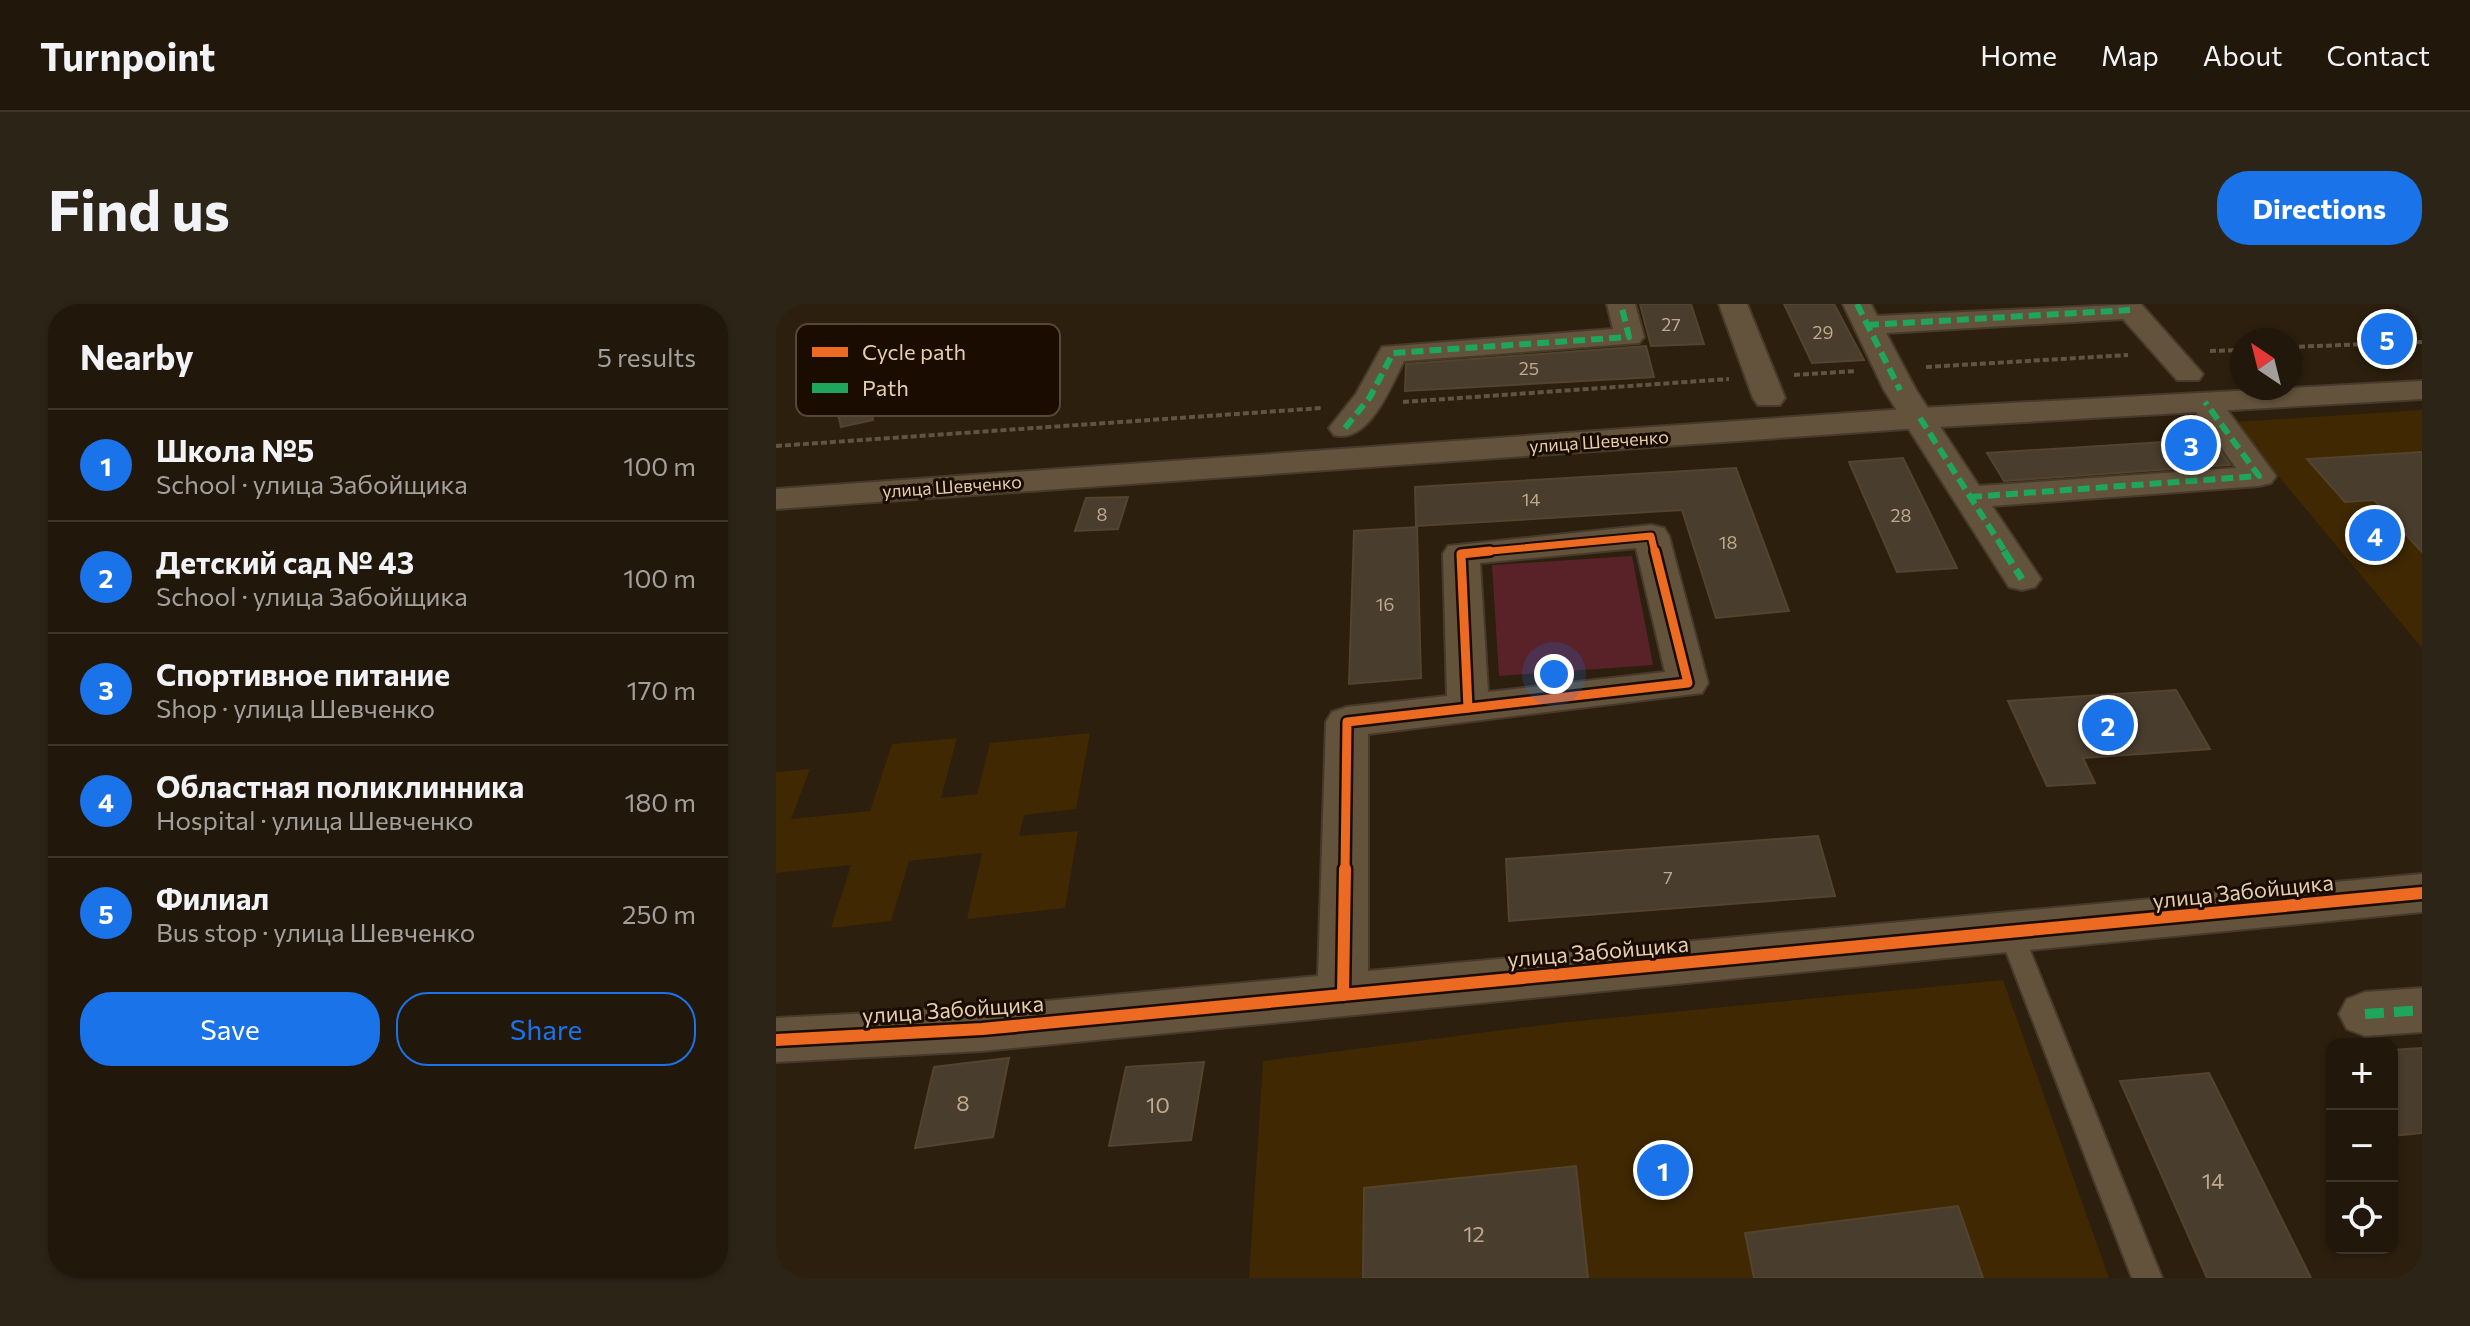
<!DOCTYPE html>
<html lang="en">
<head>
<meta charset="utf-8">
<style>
  body { margin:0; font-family:Commissioner,sans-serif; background:#2d2418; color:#f1f3f6 }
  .controls { position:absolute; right:24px; bottom:24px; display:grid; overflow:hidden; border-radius:16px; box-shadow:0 2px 6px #0004 }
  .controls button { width:72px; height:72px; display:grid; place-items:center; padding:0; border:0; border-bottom:2px solid #3e362b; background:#21170a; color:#f1f3f6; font:40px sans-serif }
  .compass { position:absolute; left:1454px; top:24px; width:72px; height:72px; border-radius:50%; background:#21170a; box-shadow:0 2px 6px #0004; rotate:325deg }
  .you { position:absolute; left:778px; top:370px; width:28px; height:28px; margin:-20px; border:6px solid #fff; border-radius:50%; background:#1a73e8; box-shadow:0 0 0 12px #1a73e833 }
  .badge { display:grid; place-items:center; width:52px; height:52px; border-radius:50%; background:#1a73e8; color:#fff; font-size:26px; font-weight:700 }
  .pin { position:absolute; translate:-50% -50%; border:4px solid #fff; box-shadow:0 2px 8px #0006 }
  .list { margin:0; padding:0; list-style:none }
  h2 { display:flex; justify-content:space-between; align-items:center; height:104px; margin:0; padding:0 32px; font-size:34px }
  h2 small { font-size:26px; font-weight:400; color:#a29f9c }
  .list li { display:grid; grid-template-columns:52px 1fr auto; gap:24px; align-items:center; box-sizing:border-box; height:112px; padding:0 32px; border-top:2px solid #3e362b }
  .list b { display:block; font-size:30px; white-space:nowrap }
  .list p { margin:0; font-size:26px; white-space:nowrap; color:#a29f9c }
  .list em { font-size:26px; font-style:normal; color:#a29f9c }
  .actions { display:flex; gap:16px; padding:24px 32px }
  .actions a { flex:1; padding:18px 0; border:2px solid #1a73e8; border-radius:32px; text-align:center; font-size:28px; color:#1a73e8 }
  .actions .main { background:#1a73e8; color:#fff }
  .icon { flex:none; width:44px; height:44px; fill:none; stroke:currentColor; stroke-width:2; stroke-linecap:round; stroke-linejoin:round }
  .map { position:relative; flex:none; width:1646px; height:974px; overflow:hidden; border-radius:32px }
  header { display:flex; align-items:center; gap:48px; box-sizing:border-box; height:112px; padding:0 40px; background:#21170a; border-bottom:2px solid #3e362b }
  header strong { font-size:38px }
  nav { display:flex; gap:44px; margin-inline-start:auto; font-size:28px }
  .intro { display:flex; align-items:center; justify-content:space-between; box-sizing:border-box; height:192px; padding:0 48px }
  h1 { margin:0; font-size:56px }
  .button { padding:20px 36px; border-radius:32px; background:#1a73e8; color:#fff; font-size:28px; font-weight:700 }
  main { display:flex; gap:48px; padding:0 48px }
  aside { flex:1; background:#21170a; border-radius:32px; box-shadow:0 2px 6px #0004 }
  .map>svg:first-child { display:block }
</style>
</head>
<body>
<header>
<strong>Turnpoint</strong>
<nav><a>Home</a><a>Map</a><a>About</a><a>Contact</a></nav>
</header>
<div class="intro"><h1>Find us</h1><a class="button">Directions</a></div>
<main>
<aside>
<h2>Nearby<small>5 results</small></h2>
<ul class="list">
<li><span class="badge">1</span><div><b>Школа №5</b><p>School · улица Забойщика</p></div><em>100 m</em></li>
<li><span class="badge">2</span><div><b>Детский сад № 43</b><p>School · улица Забойщика</p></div><em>100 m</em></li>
<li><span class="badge">3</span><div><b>Спортивное питание</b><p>Shop · улица Шевченко</p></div><em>170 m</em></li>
<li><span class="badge">4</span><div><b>Областная поликлинника</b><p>Hospital · улица Шевченко</p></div><em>180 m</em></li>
<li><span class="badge">5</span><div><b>Филиал</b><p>Bus stop · улица Шевченко</p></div><em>250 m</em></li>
</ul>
<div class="actions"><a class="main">Save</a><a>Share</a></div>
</aside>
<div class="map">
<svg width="1646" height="974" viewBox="0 0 1646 974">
  <rect width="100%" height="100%" fill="#2c1f0d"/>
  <!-- built -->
  <g fill="#3f2802">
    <polygon points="1646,106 1646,344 1457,118"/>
    <polygon points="314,429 300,505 248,511 243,532 302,527 289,604 191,615 206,549 133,557 115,617 55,624 75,561 0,569 0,468 34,465 15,515 94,507 116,440 181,434 165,494 201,490 214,439"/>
    <polygon points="1227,676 1333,974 473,974 487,757 782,719"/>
  </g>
  <!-- green -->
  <polygon fill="#592229" points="856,252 877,361 723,372 716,261"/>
  <!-- building -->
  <g fill="#493d2d" stroke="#53442d" stroke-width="2">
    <polygon points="864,0 915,0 928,40 875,42"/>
    <polygon points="1008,0 1058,0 1088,56 1036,59"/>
    <polygon points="82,20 89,46 97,116 65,123 43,28"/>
    <polygon points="870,42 878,73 629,87 630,60"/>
    <polygon points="1436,135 1454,161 1228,177 1211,149"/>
    <polygon points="1646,148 1646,248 1598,196 1569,198 1531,155"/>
    <polygon points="1127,154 1181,264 1121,268 1073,158"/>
    <polygon points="960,164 1013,307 940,314 906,206 640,222 639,183"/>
    <polygon points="352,193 342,225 299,227 310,194"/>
    <polygon points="641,223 645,374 573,380 578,227"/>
    <polygon points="1400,386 1434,445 1307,454 1319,479 1271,482 1232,397"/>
    <polygon points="1042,532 1059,592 733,617 730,555"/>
    <polygon points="1646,744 1646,829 1616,832 1616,746"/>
    <polygon points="233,754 217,833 139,844 158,763"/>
    <polygon points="428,758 415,836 333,842 350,763"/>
    <polygon points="1433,769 1535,974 1431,974 1344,777"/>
    <polygon points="800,862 812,974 587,974 588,884"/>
    <polygon points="1182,902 1207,974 978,974 969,929"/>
  </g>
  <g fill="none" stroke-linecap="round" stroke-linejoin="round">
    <defs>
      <polygon id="lane" points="1235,619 1244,622 1247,629 1386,974 1356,974 1223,629 1226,622"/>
      <g id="street">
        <path d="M831 0H859L868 33 863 39 628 57C614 84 593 140 558 131L553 124 580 90 606 43 837 25Z"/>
        <polygon points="943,0 971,0 1009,94 1004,101 982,101 977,94"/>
        <polygon points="1067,0 1095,0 1101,12 1365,0 1427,70 1423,76 1401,76 1347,15 1110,29 1140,86 1203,182 1460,164 1413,98 1418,91 1440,91 1500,172 1495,179 1483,182 1216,202 1265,275 1259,283 1246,286 1233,283 1108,86"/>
        <path d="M875 221 888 224 893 232 932 379 926 389 592 430V667L1646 570V608L206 747 0 758V714L206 703 542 672 550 418 556 408 571 403 671 392 667 250 672 242ZM860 244 889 368 712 388 704 259Z"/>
        <polygon points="1646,684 1646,728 1589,732 1571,725 1563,710 1571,695 1589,688"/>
      </g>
      <polygon id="secondary" points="1646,77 1646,95 1144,124 0,205 0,185 1144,104"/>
    </defs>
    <!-- lane casing -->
    <use href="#lane" stroke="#463a2b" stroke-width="4"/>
    <!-- street casing -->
    <use href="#street" stroke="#463a2b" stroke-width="4"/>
    <!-- secondary casing -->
    <use href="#secondary" stroke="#463a2b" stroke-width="4"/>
    <!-- path -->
    <g stroke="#615440" stroke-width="4" stroke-dasharray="6 3" stroke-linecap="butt">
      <polyline points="1514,43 1646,38"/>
      <polyline points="1434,47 1466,46"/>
      <polyline points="1150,63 1352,51"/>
      <polyline points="1018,71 1080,67"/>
      <polyline points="627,98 953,75"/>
      <polyline points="0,142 546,104"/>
    </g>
    <!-- lane -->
    <use href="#lane" fill="#63533c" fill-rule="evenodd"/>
    <!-- street -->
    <use href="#street" fill="#63533c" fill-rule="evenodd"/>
    <!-- secondary -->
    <use href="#secondary" fill="#63533c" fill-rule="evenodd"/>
    <!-- quiet-far2 -->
    <g stroke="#20a55d" stroke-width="6" stroke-dasharray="12 6" stroke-linecap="butt">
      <polyline points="1081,0 1124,86"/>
      <polyline points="1091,21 1354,6"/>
      <polyline points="1144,114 1230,249"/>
      <polyline points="569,124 594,93 617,49 853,33 845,0"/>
      <polyline points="1194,193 1483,172 1429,98"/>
    </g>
    <!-- quiet-far1 -->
    <polyline stroke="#20a55d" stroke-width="7" stroke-dasharray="15 7" stroke-linecap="butt" points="1228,247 1246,275"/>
    <!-- quiet -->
    <polyline stroke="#20a55d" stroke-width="10" stroke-dasharray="19 10" stroke-linecap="butt" points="1589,710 1646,706"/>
    <defs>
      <polyline id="cycleway-far2" points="693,249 875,232 879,249"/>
      <g id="cycleway-far1">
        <polyline points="692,404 685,250 714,247"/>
        <polyline points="569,567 571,418 912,379 879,247"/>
      </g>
      <g id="cycleway">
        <polyline points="567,691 569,565"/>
        <polyline points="0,736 206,725 1646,589"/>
      </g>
    </defs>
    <!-- cycleway-far2 casing -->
    <use href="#cycleway-far2" stroke="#1a0d00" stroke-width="11"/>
    <!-- cycleway-far1 casing -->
    <use href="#cycleway-far1" stroke="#1a0d00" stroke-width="14"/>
    <!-- cycleway casing -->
    <use href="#cycleway" stroke="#1a0d00" stroke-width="17"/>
    <!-- cycleway-far2 -->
    <use href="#cycleway-far2" stroke="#ed6a23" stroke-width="7"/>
    <!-- cycleway-far1 -->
    <use href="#cycleway-far1" stroke="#ed6a23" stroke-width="9"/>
    <!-- cycleway -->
    <use href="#cycleway" stroke="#ed6a23" stroke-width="12"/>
  </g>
  <g text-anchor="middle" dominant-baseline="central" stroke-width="6" stroke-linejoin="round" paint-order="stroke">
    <!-- number labels -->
    <g font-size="18" fill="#bea98e">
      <text x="895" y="20">27</text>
      <text x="1047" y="28">29</text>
      <text x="753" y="64">25</text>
      <text x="755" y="195">14</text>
      <text x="326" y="210">8</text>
      <text x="1125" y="211">28</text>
      <text x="952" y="238">18</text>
      <text x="609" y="300">16</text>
      <text x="892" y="573">7</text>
    </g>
    <!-- far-street labels -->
    <g font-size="18" fill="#e5cdae" stroke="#1a0d00">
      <text transform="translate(823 137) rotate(-4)">улица Шевченко</text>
      <text transform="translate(176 182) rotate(-4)">улица Шевченко</text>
    </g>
    <!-- street labels -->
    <g font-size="22" fill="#e5cdae" stroke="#1a0d00">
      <text transform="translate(1467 587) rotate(-6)">улица Забойщика</text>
      <text transform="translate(822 647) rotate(-5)">улица Забойщика</text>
      <text transform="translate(177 705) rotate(-4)">улица Забойщика</text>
    </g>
    <!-- near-number labels -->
    <g font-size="22" fill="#bea98e">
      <text x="187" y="798">8</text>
      <text x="382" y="800">10</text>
      <text x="1437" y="876">14</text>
      <text x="698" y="929">12</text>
    </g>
  </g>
  <!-- legend -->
  <rect x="20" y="20" width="264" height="92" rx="12" fill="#1a0d00" stroke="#574734" stroke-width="2"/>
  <rect x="36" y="43" width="36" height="10" fill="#ed6a23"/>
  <rect x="36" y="79" width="36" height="10" fill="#20a55d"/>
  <g font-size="22" fill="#e5cdae">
    <text x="86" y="56">Cycle path</text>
    <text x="86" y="92">Path</text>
  </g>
</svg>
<div class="controls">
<button>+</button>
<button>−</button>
<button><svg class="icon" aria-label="locate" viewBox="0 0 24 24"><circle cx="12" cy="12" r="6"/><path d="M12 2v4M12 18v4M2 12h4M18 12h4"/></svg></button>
</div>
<svg class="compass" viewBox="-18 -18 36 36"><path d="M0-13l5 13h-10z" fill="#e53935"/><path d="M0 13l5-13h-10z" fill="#a29f9c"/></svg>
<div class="you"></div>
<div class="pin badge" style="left:887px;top:866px">1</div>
<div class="pin badge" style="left:1332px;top:421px">2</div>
<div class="pin badge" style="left:1415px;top:141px">3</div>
<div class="pin badge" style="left:1599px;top:231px">4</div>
<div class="pin badge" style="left:1611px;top:35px">5</div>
</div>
</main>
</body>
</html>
